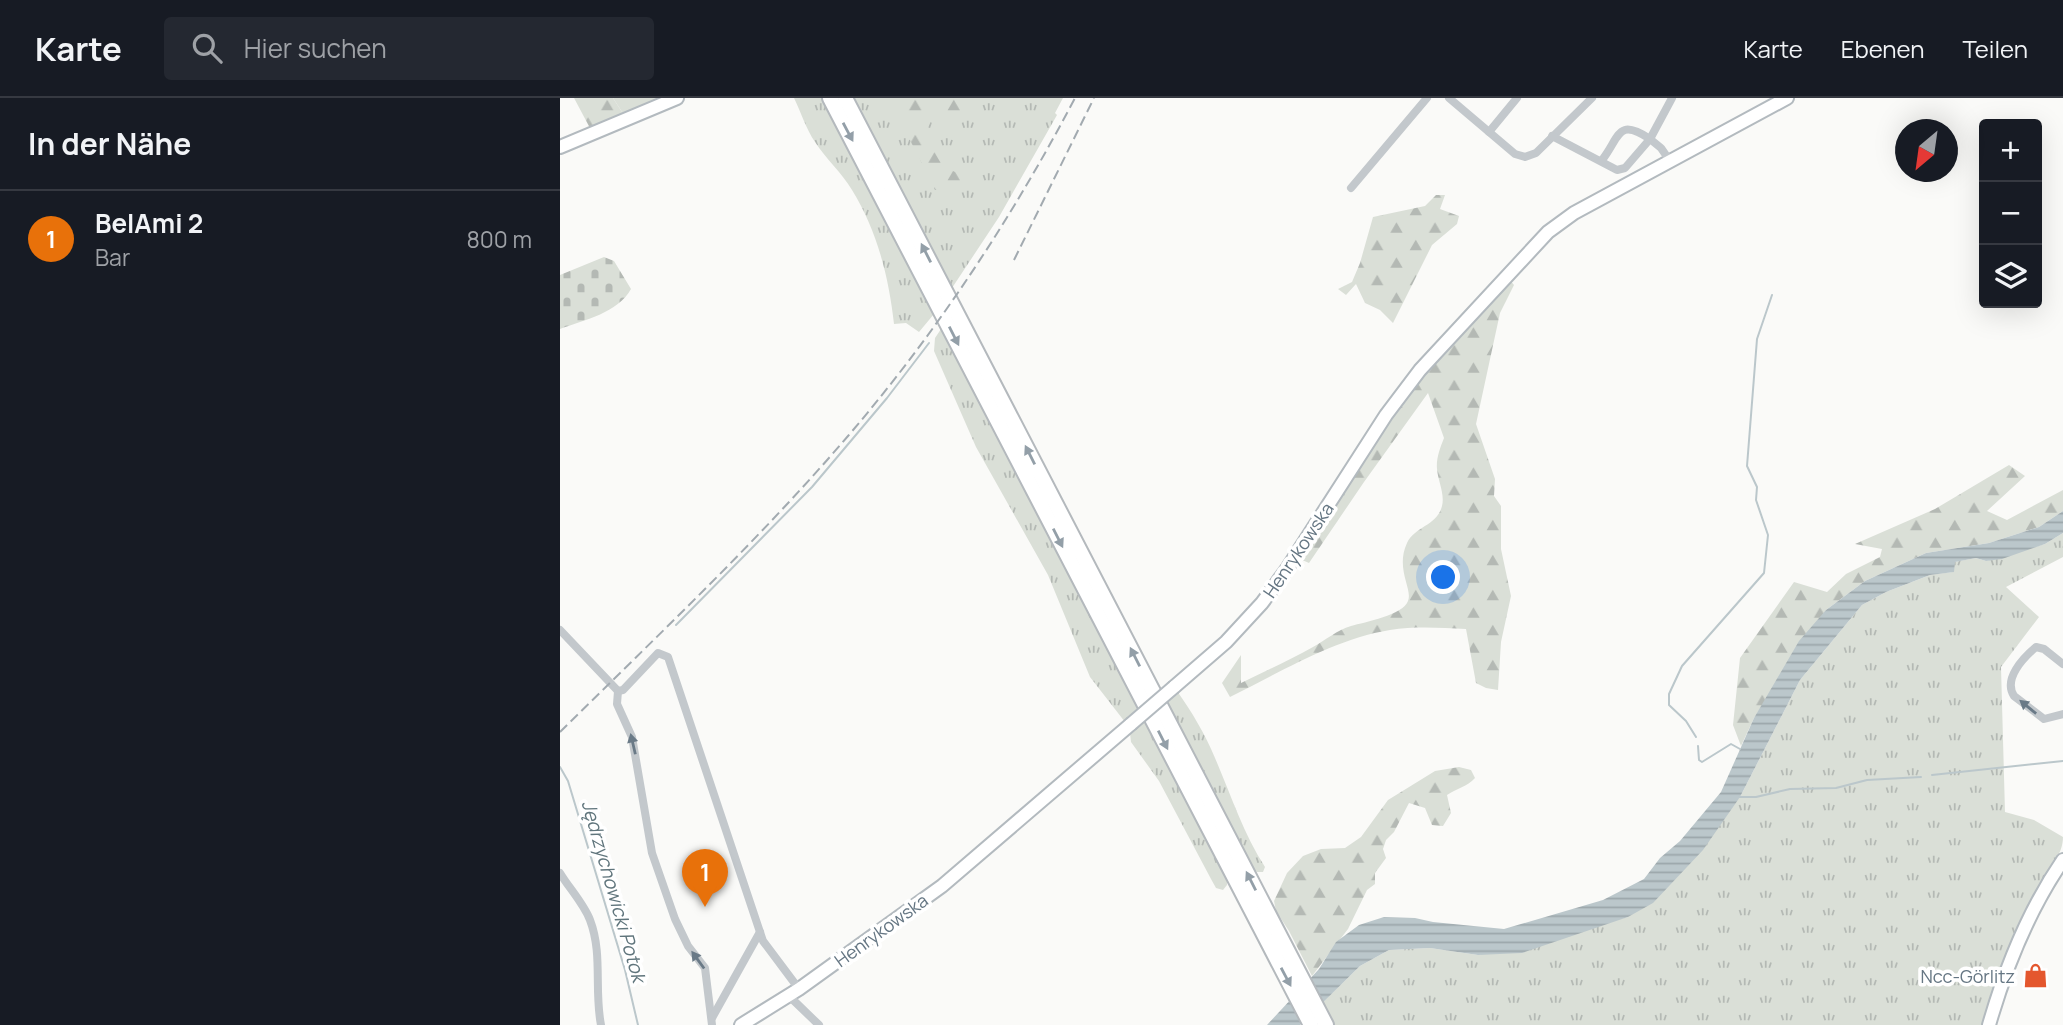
<!DOCTYPE html>
<html lang="de">
<head>
<meta charset="utf-8">
<style>
  body { margin:0; font-family:Manrope,sans-serif; background:#242831; color:#f1f3f6 }
  .controls { position:absolute; right:21px; top:21px; display:grid; overflow:hidden; border-radius:7px; box-shadow:0 7px 28px #0002 }
  .controls button { width:63px; height:63px; display:grid; place-items:center; padding:0; border:0; border-bottom:2px solid #363941; background:#171b24; color:#f1f3f6; font:35px sans-serif }
  .compass { position:absolute; left:1335px; top:21px; width:63px; height:63px; border-radius:50%; background:#171b24; box-shadow:0 7px 28px #0002; rotate:209deg }
  .you { position:absolute; left:884px; top:480px; width:24px; height:24px; margin:-18px; border:5px solid #fff; border-radius:50%; background:#1a73e8; box-shadow:0 0 0 10px #1a73e833 }
  .badge { display:grid; place-items:center; width:46px; height:46px; border-radius:50%; background:#7c3aed; color:#fff; font-size:23px; font-weight:700 }
  .pin { position:absolute; translate:-50% -58px; filter:drop-shadow(0 2px 4px #0008) }
  .pin::after { content:''; position:absolute; top:37px; width:24px; height:21px; background:inherit; clip-path:polygon(0 0,100% 0,50% 100%) }
  .list { margin:0; padding:0; list-style:none }
  h2 { display:flex; justify-content:space-between; align-items:center; height:91px; margin:0; padding:0 28px; font-size:30px }
  h2 small { font-size:23px; font-weight:400; color:#9ea1a6 }
  .list li { display:grid; grid-template-columns:46px 1fr auto; gap:21px; align-items:center; box-sizing:border-box; height:98px; padding:0 28px; border-top:2px solid #363941 }
  .list b { display:block; font-size:26px; white-space:nowrap }
  .list p { margin:0; font-size:23px; white-space:nowrap; color:#9ea1a6 }
  .list em { font-size:23px; font-style:normal; color:#9ea1a6 }
  .icon { flex:none; width:38px; height:38px; fill:none; stroke:currentColor; stroke-width:2; stroke-linecap:round; stroke-linejoin:round }
  .map { position:relative; flex:none; width:1503px; height:927px; overflow:hidden }
  header { display:flex; align-items:center; gap:42px; box-sizing:border-box; height:98px; padding:0 35px; background:#171b24; border-bottom:2px solid #363941 }
  header strong { font-size:33px }
  nav { display:flex; gap:38px; margin-inline-start:auto; font-size:24px }
  .search { width:490px; height:63px; background:#242831; display:flex; align-items:center; gap:18px; box-sizing:border-box; padding:0 24px; border-radius:7px; color:#9ea1a6; font-size:26px }
  main { display:flex }
  aside { flex:1; background:#171b24 }
  .map>svg:first-child { display:block }
</style>
</head>
<body>
<header>
<strong>Karte</strong>
<div class="search"><svg class="icon" aria-label="search" viewBox="0 0 24 24"><circle cx="10" cy="10" r="6"/><path d="M15 15l6 6"/></svg>Hier suchen</div>
<nav><a>Karte</a><a>Ebenen</a><a>Teilen</a></nav>
</header>
<main>
<aside>
<h2>In der Nähe<small></small></h2>
<ul class="list">
<li><span class="badge" style="background:#e8710a">1</span><div><b>BelAmi 2</b><p>Bar</p></div><em>800 m</em></li>
</ul>
</aside>
<div class="map">
<svg width="1503" height="927" viewBox="0 0 1503 927">
  <defs>
    <pattern id="grass-tufts" width="24" height="20" patternUnits="userSpaceOnUse" patternTransform="scale(1.75)"><rect width="24" height="20" fill="#dadfd7"/><path d="M3 7l-1-3M5 7V3M7 7l1-3M15 17l-1-3M17 17v-4M19 17l1-3" fill="none" stroke="#b4b9b4"/></pattern>
    <pattern id="forest-firs" width="22" height="20" patternUnits="userSpaceOnUse" patternTransform="scale(1.75)"><rect width="22" height="20" fill="#dadfd7"/><path d="M5 1l3.5 6h-7zM16 11l3.5 6h-7z" fill="#b4b9b4"/></pattern>
    <pattern id="cemetery-stones" width="16" height="16" patternUnits="userSpaceOnUse" patternTransform="scale(1.75)"><rect width="16" height="16" fill="#dadfd7"/><path d="M2 7V4a2 2 0 0 1 4 0v3zM10 15v-3a2 2 0 0 1 4 0v3z" fill="#b4b9b4"/></pattern>
    <pattern id="water-rules" width="6" height="5" patternUnits="userSpaceOnUse" patternTransform="scale(1.75)"><rect width="6" height="5" fill="#bbc7cb"/><path d="M0 2.5h6" fill="none" stroke="#9ca6aa"/></pattern>
  </defs>
  <rect width="100%" height="100%" fill="#fafaf8"/>
  <!-- grass -->
  <g fill="url(#grass-tufts)">
    <polygon points="53,0 107,0 64,17"/>
    <path d="M234 0H262L374 216 359 234 346 225 334 226C329 180 317 132 292 92 282 75 266 61 255 44 246 31 241 14 234 0Z"/>
    <polygon points="293,0 503,0 495,15 497,17 439,119 392,190"/>
    <polygon points="381,231 579,611 565,624 530,579 488,477 416,349 374,253 375,240"/>
    <path d="M1503 435V459L1446 489 1479 519 1441 569 1445 714 1474 722 1503 739C1503 757 1489 771 1480 786 1454 830 1440 878 1426 927H767L757 910 800 868 829 852 870 850 918 857 1068 819 1180 699 1240 582 1302 507 1326 494 1370 477 1393 474 1394 464 1416 460 1426 463 1485 446Z"/>
    <path d="M617 593C632 614 645 636 655 660 671 697 683 735 705 769L703 774H697L690 769 605 604Z"/>
    <polygon points="584,622 667,783 667,787 663,792 656,790 651,781 599,683 571,644 570,635"/>
  </g>
  <!-- forest -->
  <g fill="url(#forest-firs)">
    <polygon points="14,0 53,0 64,17 31,32"/>
    <path d="M336 0H411L402 25 377 10 368 29C377 61 377 71 412 79L402 91 375 92 332 6Z"/>
    <polygon points="876,97 885,97 880,111 899,118 897,126 872,147 833,225 820,212 805,205 796,186 786,197 778,191 792,184 800,165 813,119 865,108"/>
    <path d="M949 181 954 187 940 215 916 326 935 381 934 398 941 408V451L951 498 941 544 938 592 926 590 916 585 906 531C881 530 856 528 830 532 774 541 721 574 670 599L662 585 681 557V585C705 573 730 562 753 549 766 542 777 532 791 528 805 524 843 517 848 503 853 491 835 471 847 445 855 428 877 428 882 408 885 396 878 383 877 371 876 361 880 350 884 340L868 295 804 384 749 465 740 461 843 300Z"/>
    <polygon points="1449,367 1465,378 1427,413 1447,422 1503,392 1503,413 1479,429 1429,445 1366,455 1305,483 1266,512 1194,620 1181,648 1173,627 1180,560 1234,484 1267,494 1286,476 1320,459 1322,451 1295,446 1375,411"/>
    <path d="M899 669 911 672 915 680C907 689 897 690 887 697L891 715 883 728 872 727 865 710 849 705 834 734 826 742 823 751 826 760 815 775V786L807 792 788 831 752 878 729 833 716 813 714 803 727 775 743 758 761 751 785 750 801 739 828 702 875 673Z"/>
  </g>
  <!-- cemetery -->
  <path fill="url(#cemetery-stones)" d="M44 159 54 163 71 191C58 215 24 222 0 231V177Z"/>
  <!-- water -->
  <polygon fill="url(#water-rules)" points="1503,413 1503,435 1485,446 1442,461 1426,463 1416,460 1395,464 1394,474 1370,477 1326,494 1302,507 1240,582 1180,699 1143,752 1093,805 1068,819 962,855 918,857 870,850 829,852 800,868 740,927 707,927 759,871 776,844 799,827 824,819 855,820 873,824 944,831 1043,802 1084,781 1100,760 1120,743 1161,694 1194,620 1239,543 1266,512 1305,483 1366,455 1429,445 1479,429"/>
  <g fill="none" stroke-linecap="round" stroke-linejoin="round">
    <!-- stream -->
    <g stroke="#bbc7cb" stroke-width="2">
      <polyline points="116,527 252,389 327,300 369,245"/>
      <polyline points="1136,639 1126,623 1109,607 1109,596 1122,568 1204,475 1208,437 1196,402 1197,389 1187,368 1197,241 1212,197"/>
      <polyline points="1138,648 1139,662 1142,664 1171,646 1180,651"/>
      <polyline points="0,669 8,683 65,872 78,927"/>
      <polyline points="1372,677 1503,663"/>
      <polyline points="1179,699 1196,699 1230,691 1276,690 1307,682 1361,679"/>
    </g>
    <defs>
      <g id="secondary">
        <polyline points="0,49 117,0"/>
        <polyline points="614,589 666,544 702,505 727,471 826,317 860,272 988,134 1014,115 1227,0"/>
        <polyline points="181,927 239,891 382,788 571,626"/>
        <path d="M1429 927C1446 868 1468 813 1503 762"/>
      </g>
      <g id="highway">
        <polyline points="270,0 751,927"/>
        <polyline points="285,0 766,927"/>
      </g>
    </defs>
    <!-- secondary casing -->
    <use href="#secondary" stroke="#b3babf" stroke-width="16"/>
    <!-- highway casing -->
    <use href="#highway" stroke="#b4b9bd" stroke-width="18"/>
    <!-- street -->
    <g stroke="#c3c8cc" stroke-width="8">
      <polyline points="889,0 955,56 965,59 976,55 1032,0"/>
      <polyline points="929,34 957,0"/>
      <polyline points="992,38 1057,72 1065,70 1090,41 1101,50 1110,63"/>
      <path d="M1042 62C1060 39 1057 19 1090 41L1112 0"/>
      <polyline points="791,90 867,0"/>
      <polyline points="0,532 58,593 57,606 72,639 92,755 115,821 128,848 145,870 152,927"/>
      <path d="M1503 566 1484 551 1476 549C1463 560 1443 581 1454 598L1484 621 1503 616"/>
      <polyline points="58,593 63,592 98,555 108,559 203,843 239,891"/>
      <path d="M0 775C9 790 24 806 30 822 43 856 34 892 41 927"/>
      <polyline points="229,898 259,927"/>
      <polyline points="152,920 200,834"/>
    </g>
    <!-- secondary -->
    <use href="#secondary" stroke="#fff" stroke-width="12"/>
    <!-- highway -->
    <use href="#highway" stroke="#fff" stroke-width="14"/>
    <!-- rail -->
    <g stroke="#a2aab0" stroke-width="2" stroke-dasharray="10 5" stroke-linecap="butt">
      <polyline points="454,162 534,0"/>
      <path d="M0 634C98 537 199 442 288 338 377 234 452 120 515 0"/>
    </g>
    <defs>
      <polyline id="secondary-bridge" points="571,626 614,589"/>
    </defs>
    <!-- secondary-bridge casing -->
    <use href="#secondary-bridge" stroke="#b3babf" stroke-width="16" stroke-linecap="butt"/>
    <!-- secondary-bridge -->
    <use href="#secondary-bridge" stroke="#fff" stroke-width="12"/>
  </g>
  <!-- one-way arrows -->
  <defs><path id="oneway-solid" d="M-6-.8H1V-3.2L6.5 0L1 3.2V.8H-6Z" transform="scale(1.75)"/></defs>
  <g fill="#939fa8">
    <use href="#oneway-solid" transform="translate(288 34) rotate(62)"/>
    <use href="#oneway-solid" transform="translate(366 155) rotate(-117)"/>
    <use href="#oneway-solid" transform="translate(394 238) rotate(63)"/>
    <use href="#oneway-solid" transform="translate(470 357) rotate(-117)"/>
    <use href="#oneway-solid" transform="translate(498 440) rotate(63)"/>
    <use href="#oneway-solid" transform="translate(575 559) rotate(-117)"/>
    <use href="#oneway-solid" transform="translate(603 642) rotate(63)"/>
    <use href="#oneway-solid" transform="translate(691 783) rotate(-117)"/>
    <use href="#oneway-solid" transform="translate(726 879) rotate(62)"/>
  </g>
  <g fill="#6a7a87">
    <use href="#oneway-solid" transform="translate(1468 609) rotate(-141)"/>
    <use href="#oneway-solid" transform="translate(73 646) rotate(-103)"/>
    <use href="#oneway-solid" transform="translate(138 862) rotate(-126)"/>
  </g>
  <!-- icons -->
  <defs>
    <symbol id="shop-bare" viewBox="-9 -9 18 18"><path d="M-5-2.5h2.3a2.7 3.5 0 0 1 5.4 0H5L5.5 6h-11ZM-1.5-2.5h3a1.5 2.3 0 0 0-3 0Z" fill="#e4572e" stroke="#fff" stroke-width="2.5" paint-order="stroke"/></symbol>
  </defs>
  <g fill-rule="evenodd">
    <use href="#shop-bare" x="1458" y="860" width="35" height="35"/>
  </g>
  <g text-anchor="middle" dominant-baseline="central" stroke-width="7" stroke-linejoin="round" paint-order="stroke">
    <!-- street labels -->
    <g font-size="18" fill="#657683" stroke="#fff">
      <text transform="translate(738 452) rotate(-56)">Henrykowska</text>
      <text transform="translate(321 832) rotate(-36)">Henrykowska</text>
    </g>
    <!-- poi labels -->
    <g font-size="18" fill="#657683" stroke="#fff" text-anchor="end">
      <text x="1455" y="878">Ncc-Görlitz</text>
    </g>
    <!-- water labels -->
    <g font-size="19" font-style="italic" fill="#60757c" stroke="#fff">
      <text transform="translate(54 793) rotate(74)">Jędrzychowicki Potok</text>
    </g>
  </g>
</svg>
<div class="controls">
<button>+</button>
<button>−</button>
<button><svg class="icon" aria-label="layers" viewBox="0 0 24 24"><path d="M12 4l9 5-9 5-9-5zM3 14l9 5 9-5"/></svg></button>
</div>
<svg class="compass" viewBox="-18 -18 36 36"><path d="M0-13l5 13h-10z" fill="#e53935"/><path d="M0 13l5-13h-10z" fill="#9ea1a6"/></svg>
<div class="you"></div>
<div class="pin badge" style="left:145px;top:809px;background:#e8710a">1</div>
</div>
</main>
</body>
</html>
